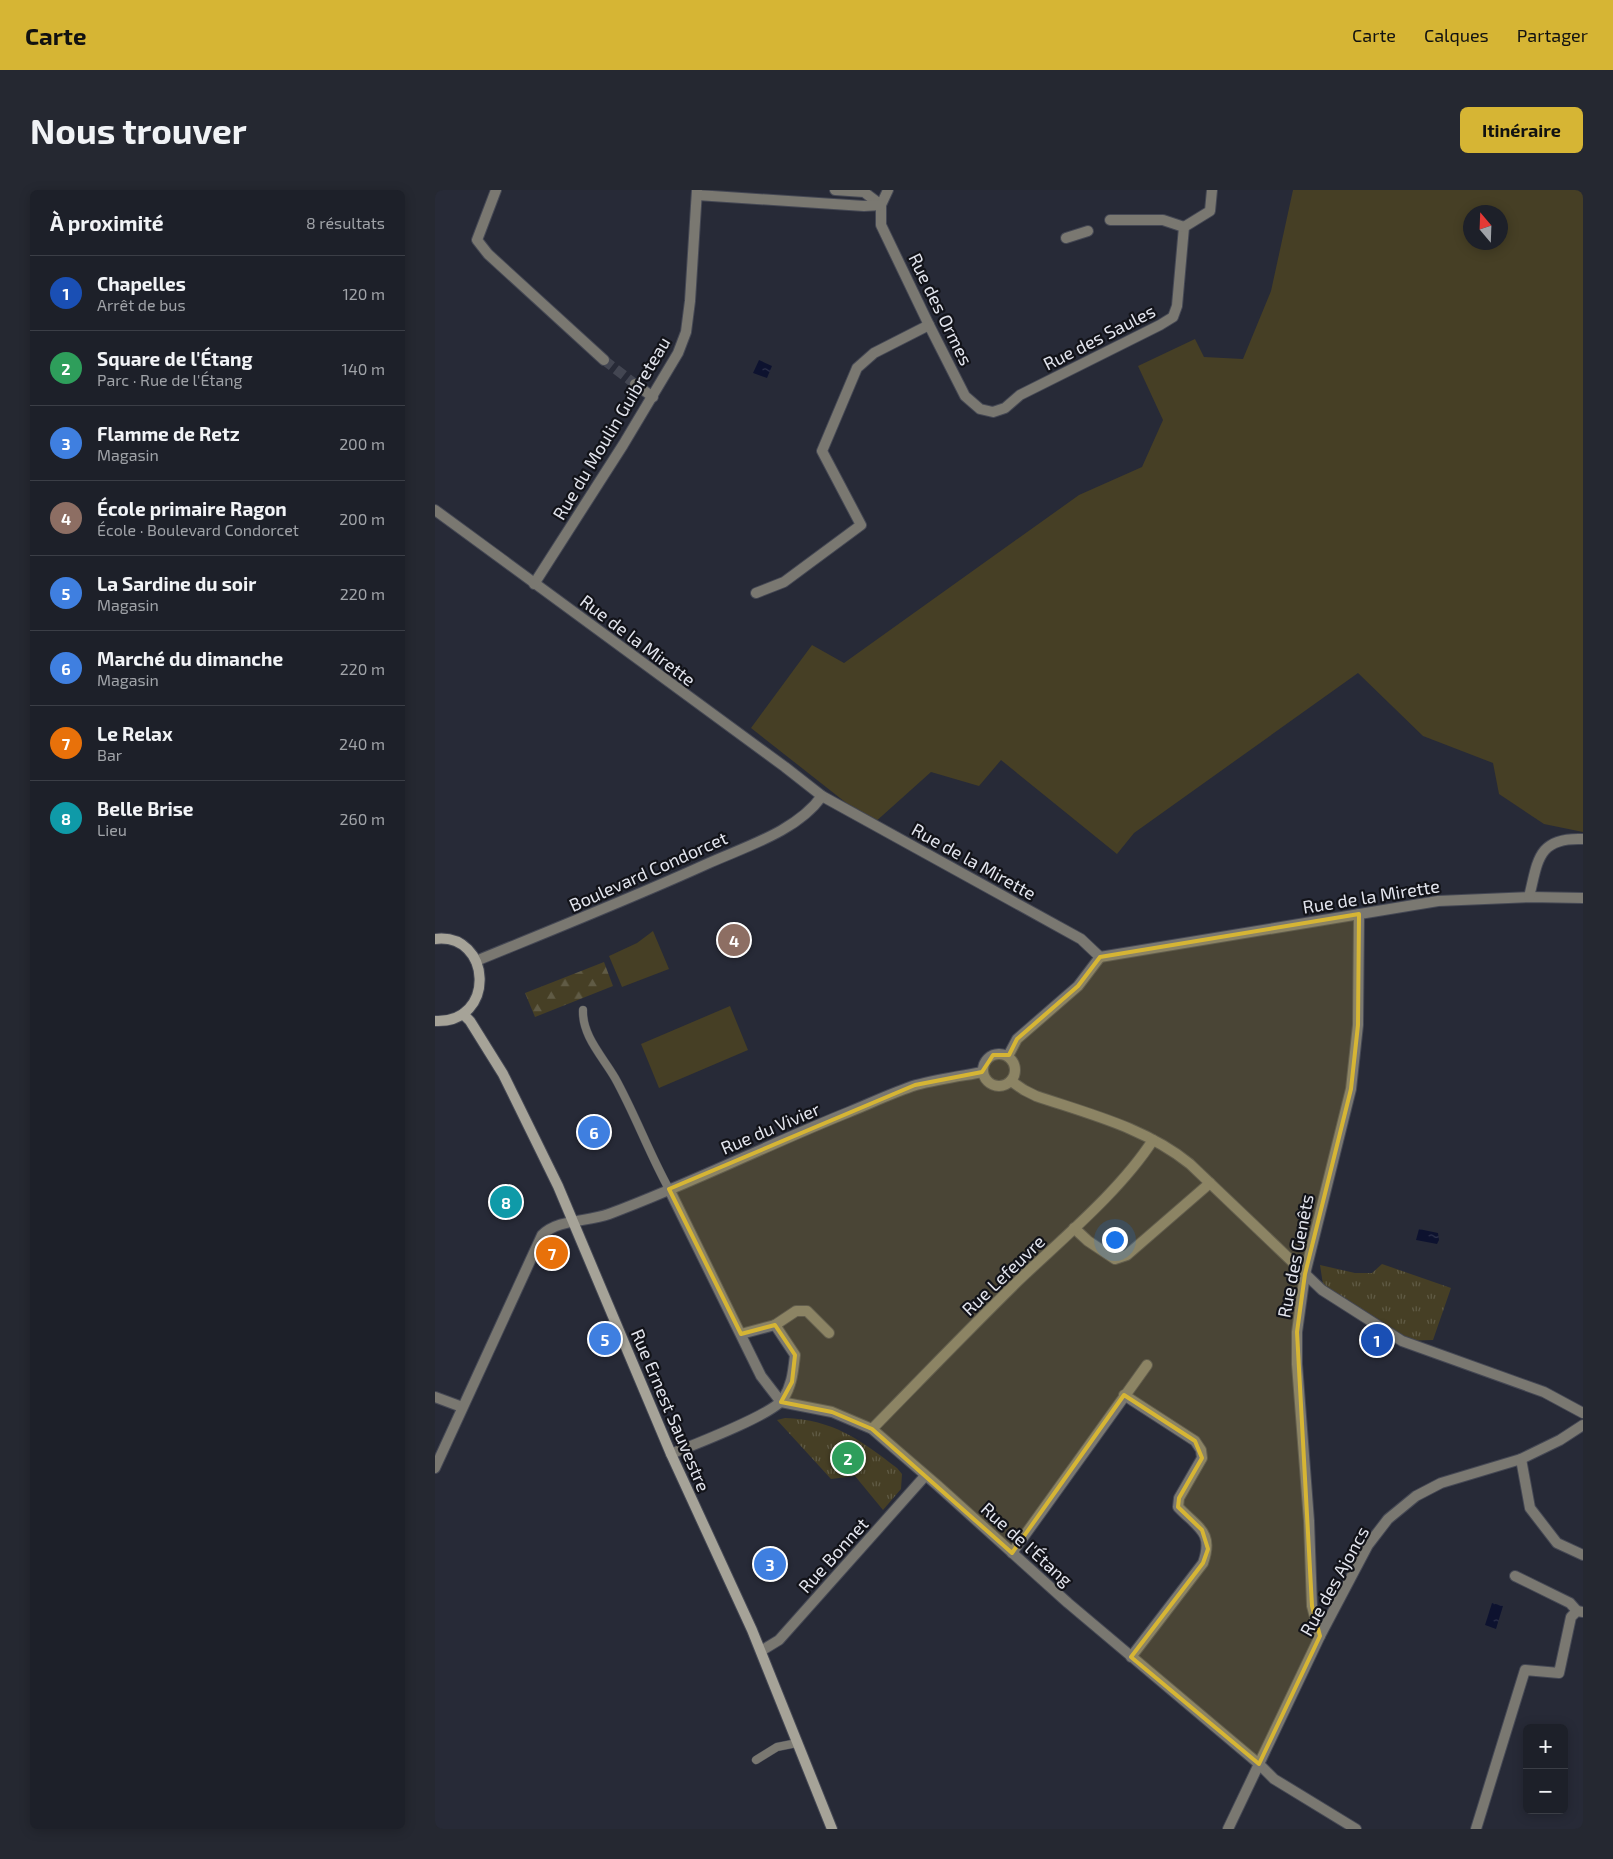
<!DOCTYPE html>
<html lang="fr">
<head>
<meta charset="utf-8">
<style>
  body { margin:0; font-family:"Exo 2",sans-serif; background:#252831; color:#f1f3f6 }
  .controls { position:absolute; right:15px; bottom:15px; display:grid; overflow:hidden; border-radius:8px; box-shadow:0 2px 12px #0003 }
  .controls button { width:45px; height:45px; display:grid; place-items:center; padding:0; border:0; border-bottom:1px solid #3b3e46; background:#1d2029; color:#f1f3f6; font:25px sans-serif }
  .compass { position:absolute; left:1028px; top:15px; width:45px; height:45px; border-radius:50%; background:#1d2029; box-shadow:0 2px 12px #0003; rotate:341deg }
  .you { position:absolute; left:679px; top:1049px; width:18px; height:18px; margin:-12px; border:4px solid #fff; border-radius:50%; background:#1a73e8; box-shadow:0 0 0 8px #1a73e833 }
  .badge { display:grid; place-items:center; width:32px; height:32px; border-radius:50%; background:#d6b534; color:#fff; font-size:16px; font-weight:700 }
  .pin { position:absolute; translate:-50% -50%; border:2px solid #fff; box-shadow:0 1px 5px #0006 }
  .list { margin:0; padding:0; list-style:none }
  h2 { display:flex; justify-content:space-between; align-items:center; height:65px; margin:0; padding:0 20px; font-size:21px }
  h2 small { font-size:16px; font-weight:400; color:#a0a3a8 }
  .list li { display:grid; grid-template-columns:32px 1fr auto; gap:15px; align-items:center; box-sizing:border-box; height:75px; padding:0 20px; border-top:1px solid #3b3e46 }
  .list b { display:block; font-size:19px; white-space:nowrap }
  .list p { margin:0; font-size:16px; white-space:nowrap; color:#a0a3a8 }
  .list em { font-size:16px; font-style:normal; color:#a0a3a8 }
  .map { position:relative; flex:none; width:1148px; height:1639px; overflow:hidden; border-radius:8px }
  header { display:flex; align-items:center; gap:30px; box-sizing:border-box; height:70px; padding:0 25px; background:#d6b534; color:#111 }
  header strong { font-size:24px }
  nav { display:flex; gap:28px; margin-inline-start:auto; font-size:18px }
  .intro { display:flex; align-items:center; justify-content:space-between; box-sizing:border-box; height:120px; padding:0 30px }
  h1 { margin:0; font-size:35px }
  .button { padding:12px 22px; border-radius:8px; background:#d6b534; color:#111; font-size:18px; font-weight:700 }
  main { display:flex; gap:30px; padding:0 30px }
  aside { flex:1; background:#1d2029; border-radius:8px; box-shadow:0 2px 12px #0003 }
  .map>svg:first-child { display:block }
</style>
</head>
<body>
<header>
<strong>Carte</strong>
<nav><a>Carte</a><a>Calques</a><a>Partager</a></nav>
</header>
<div class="intro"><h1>Nous trouver</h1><a class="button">Itinéraire</a></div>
<main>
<aside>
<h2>À proximité<small>8 résultats</small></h2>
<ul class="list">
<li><span class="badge" style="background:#1a4fb4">1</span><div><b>Chapelles</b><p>Arrêt de bus</p></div><em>120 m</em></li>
<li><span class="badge" style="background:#2e9e5b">2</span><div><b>Square de l'Étang</b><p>Parc · Rue de l'Étang</p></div><em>140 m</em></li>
<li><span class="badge" style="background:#3f7fe0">3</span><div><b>Flamme de Retz</b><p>Magasin</p></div><em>200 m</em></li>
<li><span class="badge" style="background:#8d6e63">4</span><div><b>École primaire Ragon</b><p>École · Boulevard Condorcet</p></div><em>200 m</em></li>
<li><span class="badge" style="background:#3f7fe0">5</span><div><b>La Sardine du soir</b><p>Magasin</p></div><em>220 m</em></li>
<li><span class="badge" style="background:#3f7fe0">6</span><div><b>Marché du dimanche</b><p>Magasin</p></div><em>220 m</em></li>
<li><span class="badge" style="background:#e8710a">7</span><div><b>Le Relax</b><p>Bar</p></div><em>240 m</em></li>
<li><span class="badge" style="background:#0f9aa8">8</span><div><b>Belle Brise</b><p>Lieu</p></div><em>260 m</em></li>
</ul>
</aside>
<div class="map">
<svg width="1148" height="1639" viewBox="0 0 1148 1639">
  <defs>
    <pattern id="forest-firs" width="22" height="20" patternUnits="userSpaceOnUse" patternTransform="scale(1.25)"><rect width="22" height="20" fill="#463f25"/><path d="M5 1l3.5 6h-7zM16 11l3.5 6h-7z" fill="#605b45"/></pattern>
    <pattern id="park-tufts" width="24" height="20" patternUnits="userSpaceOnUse" patternTransform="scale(1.25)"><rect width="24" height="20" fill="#463f25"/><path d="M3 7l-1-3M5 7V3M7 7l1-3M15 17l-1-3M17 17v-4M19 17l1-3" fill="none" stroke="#605b45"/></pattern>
    <pattern id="water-ripples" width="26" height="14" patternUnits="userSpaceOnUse" patternTransform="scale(1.25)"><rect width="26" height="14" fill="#0d122f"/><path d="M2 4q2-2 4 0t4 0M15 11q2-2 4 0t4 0" fill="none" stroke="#30344d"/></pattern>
  </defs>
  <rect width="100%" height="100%" fill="#272a37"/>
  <!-- grass -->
  <g fill="#463f25" fill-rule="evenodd">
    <path d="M858 0H1148V642L1109 634 1064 604 1058 573 988 546 923 483 699 643 682 664 566 570 544 596 496 582 438 634 316 538 377 455 409 473 644 305 707 277 728 230 703 176 760 149 769 167 808 169 836 101ZM1036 22H1066V52H1036Z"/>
    <polygon points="218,741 234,779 187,797 174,766 202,753"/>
    <polygon points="295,816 313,860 224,898 206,854"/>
  </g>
  <!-- forest -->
  <polygon fill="url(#forest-firs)" points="169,772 178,796 100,827 90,803"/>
  <!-- park -->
  <g fill="url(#park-tufts)">
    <polygon points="947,1074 1016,1098 998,1150 967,1151 889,1101 885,1075 920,1083 937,1083"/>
    <path d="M350 1228C399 1230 424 1249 462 1278L467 1284 466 1299 448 1320 420 1286 396 1289 342 1230Z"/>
  </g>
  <!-- water -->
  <g fill="url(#water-ripples)">
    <polygon points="324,170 337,176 332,188 318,183"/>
    <polygon points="984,1039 1003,1043 1004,1050 1002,1054 981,1050"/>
    <polygon points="1057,1413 1068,1416 1061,1439 1050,1435"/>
  </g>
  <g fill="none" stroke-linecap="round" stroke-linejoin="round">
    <!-- street-tunnel -->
    <polyline stroke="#434652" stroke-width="10" stroke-dasharray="10 5" stroke-linecap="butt" points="169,170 200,194"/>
    <defs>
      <g id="lane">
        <path d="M148 820C147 846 168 867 180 888 200 924 214 963 234 999"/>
        <polyline points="321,1570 342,1557 362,1553"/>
      </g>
      <g id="street">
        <polyline points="61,0 42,50 53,64 169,170"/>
        <polyline points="400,0 429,2 446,15"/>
        <polyline points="453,0 446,15 446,35 494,135 530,206 545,219 558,222 570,218 585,205 725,135 738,127 742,116 749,37 775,21 777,0"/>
        <polyline points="262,5 429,16 446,15"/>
        <polyline points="675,30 728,30 749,37"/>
        <polyline points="631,48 653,41"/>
        <polyline points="200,194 218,207"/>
        <polyline points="0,320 350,577 387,606 646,749 665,767 1003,711 1094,707 1148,708"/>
        <polyline points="99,394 188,255 243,163 251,142 255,111 262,0"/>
        <polyline points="321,403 349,392 426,335 387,261 422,178 439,163 494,135"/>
        <path d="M1094 707C1103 671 1102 647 1148 649"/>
        <path d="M41 771C119 739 197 708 274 673 312 656 362 641 387 606"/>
        <circle cx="564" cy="880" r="16"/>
        <polyline points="573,866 582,849 643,796 665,767"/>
        <path d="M576 891 589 900 601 906C654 924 711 938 755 974L887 1100 967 1151 1109 1202 1148 1223"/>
        <polyline points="234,999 326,1186 346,1212 397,1222 437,1239 502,1295 633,1413 824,1574 839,1589 921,1639"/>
        <polyline points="639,1038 653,1051 680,1069 692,1065 775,993"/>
        <polyline points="306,1144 340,1135"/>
        <path d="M689 1205 760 1251 766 1260 767 1268 744 1308 743 1317C763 1338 779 1342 768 1373L696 1467"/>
        <polyline points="0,1207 27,1217"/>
        <path d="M437 1239C485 1190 534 1139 584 1090 628 1048 685 1001 718 950"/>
        <path d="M236 1264C258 1255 337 1225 348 1209 357 1195 358 1182 360 1165L340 1135 361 1121H372L394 1143"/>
        <polyline points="1086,1269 1095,1318 1122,1353 1148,1365"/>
        <path d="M0 1278 107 1045C123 1029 152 1032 174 1024 255 994 334 954 414 922 436 913 459 902 481 895 503 889 526 886 548 882"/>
        <polyline points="577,1363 712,1175"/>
        <polyline points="1080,1386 1135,1413 1142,1421"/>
        <polyline points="885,1446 877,1416 874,1331 862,1174 862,1142 870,1084 916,899 923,835 924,724"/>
        <polyline points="326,1461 344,1450 490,1286"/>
        <polyline points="793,1639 885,1446 933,1355 953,1329 981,1306 1006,1293 1086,1269 1125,1250 1148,1235"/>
        <polyline points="1041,1639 1090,1480 1124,1483 1136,1427 1142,1421 1148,1422"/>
      </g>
      <g id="secondary">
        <path d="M0 749C57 742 62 834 0 831"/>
        <polyline points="28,824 35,831 68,884 123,996 236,1264 317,1440 397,1639"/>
      </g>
    </defs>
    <!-- lane casing -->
    <use href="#lane" stroke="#454854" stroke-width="9"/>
    <!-- street casing -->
    <use href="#street" stroke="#454854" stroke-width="12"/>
    <!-- secondary casing -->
    <use href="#secondary" stroke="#454854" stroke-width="12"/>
    <!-- lane -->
    <use href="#lane" stroke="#7a7871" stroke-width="8"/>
    <!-- street -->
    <use href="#street" stroke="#7a7871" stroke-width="10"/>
    <!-- secondary -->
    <use href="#secondary" stroke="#a6a398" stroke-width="10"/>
  </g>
  <!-- marked area -->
  <path fill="#d6b534" fill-opacity="0.2" stroke="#d6b534" stroke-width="4" stroke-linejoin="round" d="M924 724 923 835 916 899 870 1084 862 1142 877 1416 885 1446 824 1574 696 1467 768 1373 773 1359 767 1340 743 1317 744 1308 767 1268 760 1251 689 1205 577 1363 437 1239 397 1222 346 1212 357 1192 360 1165 340 1135 306 1144 234 999 480 895 547 882 558 865H574L582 849 643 796 665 767Z"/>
  <g text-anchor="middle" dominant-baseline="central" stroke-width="4.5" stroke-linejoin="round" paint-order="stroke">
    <!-- street labels -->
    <g font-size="18" fill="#e2e4ed" stroke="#121319">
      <text transform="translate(506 119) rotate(64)">Rue des Ormes</text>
      <text transform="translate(664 147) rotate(-27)">Rue des Saules</text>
      <text transform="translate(176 238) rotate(-59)">Rue du Moulin Guibreteau</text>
      <text transform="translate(203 450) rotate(37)">Rue de la Mirette</text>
      <text transform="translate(539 671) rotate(29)">Rue de la Mirette</text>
      <text transform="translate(213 681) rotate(-24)">Boulevard Condorcet</text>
      <text transform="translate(936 706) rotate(-9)">Rue de la Mirette</text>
      <text transform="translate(335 938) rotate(-23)">Rue du Vivier</text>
      <text transform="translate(860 1066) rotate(-79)">Rue des Genêts</text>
      <text transform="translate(568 1085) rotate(-44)">Rue Lefeuvre</text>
      <text transform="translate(236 1220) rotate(67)">Rue Ernest Sauvestre</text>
      <text transform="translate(592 1354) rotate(42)">Rue de l'Étang</text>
      <text transform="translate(398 1365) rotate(-48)">Rue Bonnet</text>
      <text transform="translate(899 1391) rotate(-61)">Rue des Ajoncs</text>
    </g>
  </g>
</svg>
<div class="controls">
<button>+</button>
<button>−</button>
</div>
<svg class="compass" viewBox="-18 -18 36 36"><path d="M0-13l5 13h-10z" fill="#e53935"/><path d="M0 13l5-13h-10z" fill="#a0a3a8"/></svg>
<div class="you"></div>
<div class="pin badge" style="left:942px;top:1150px;background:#1a4fb4">1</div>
<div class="pin badge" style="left:413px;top:1268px;background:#2e9e5b">2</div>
<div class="pin badge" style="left:335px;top:1374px;background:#3f7fe0">3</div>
<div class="pin badge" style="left:299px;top:750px;background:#8d6e63">4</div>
<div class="pin badge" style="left:170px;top:1149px;background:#3f7fe0">5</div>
<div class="pin badge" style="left:159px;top:942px;background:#3f7fe0">6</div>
<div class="pin badge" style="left:117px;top:1063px;background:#e8710a">7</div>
<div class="pin badge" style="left:71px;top:1012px;background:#0f9aa8">8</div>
</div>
</main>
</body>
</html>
